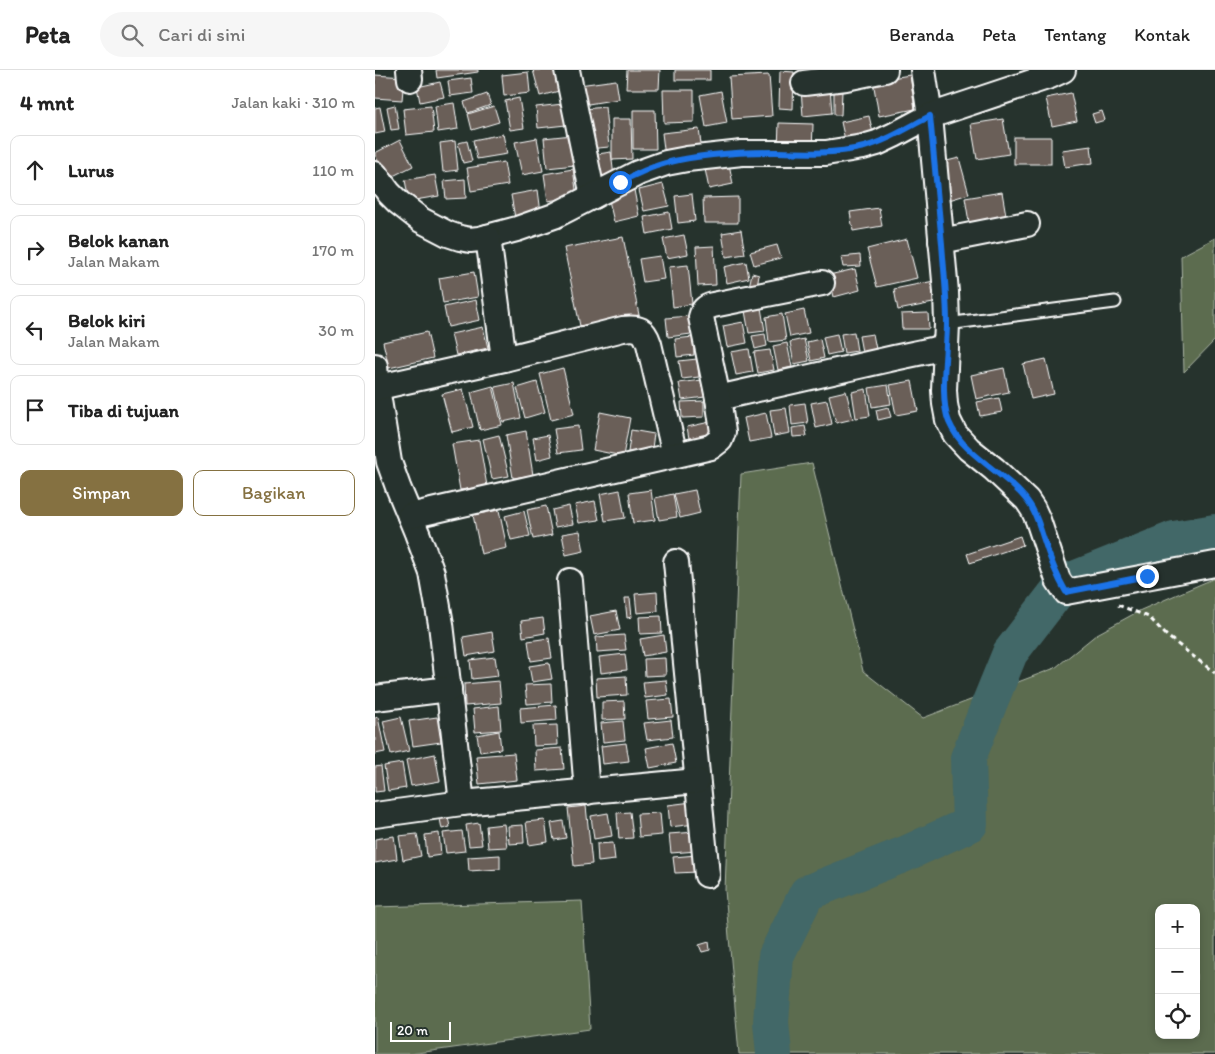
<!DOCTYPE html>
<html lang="id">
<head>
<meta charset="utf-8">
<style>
  body { margin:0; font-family:Itim,sans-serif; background:#f6f6f6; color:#222 }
  .controls { position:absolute; right:15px; bottom:15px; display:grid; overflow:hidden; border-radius:10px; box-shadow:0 2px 8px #0003 }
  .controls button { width:45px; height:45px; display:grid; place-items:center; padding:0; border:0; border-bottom:1px solid #e0e0e0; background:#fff; color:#222; font:25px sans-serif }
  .scale { position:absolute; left:15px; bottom:12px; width:61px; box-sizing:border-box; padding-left:5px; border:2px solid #fff; border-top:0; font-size:14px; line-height:18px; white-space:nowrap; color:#fff; -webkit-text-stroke:4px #26332d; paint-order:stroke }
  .stop { position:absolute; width:15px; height:15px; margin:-11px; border:4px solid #1a73e8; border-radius:50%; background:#fff }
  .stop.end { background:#1a73e8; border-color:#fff; box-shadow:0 1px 5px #0008 }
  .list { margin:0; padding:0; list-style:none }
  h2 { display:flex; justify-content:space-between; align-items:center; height:65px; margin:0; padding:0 20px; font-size:21px }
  h2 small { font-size:16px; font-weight:400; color:#767676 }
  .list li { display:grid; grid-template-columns:32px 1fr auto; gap:15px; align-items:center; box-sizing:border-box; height:70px; margin:0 10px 10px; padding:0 10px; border:1px solid #e0e0e0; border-radius:10px }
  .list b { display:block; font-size:19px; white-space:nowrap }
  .list p { margin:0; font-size:16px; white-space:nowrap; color:#767676 }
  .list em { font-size:16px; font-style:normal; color:#767676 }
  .actions { display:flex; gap:10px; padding:15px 20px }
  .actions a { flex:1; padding:11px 0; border:1px solid #857141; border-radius:10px; text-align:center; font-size:18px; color:#857141 }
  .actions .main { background:#857141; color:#fff }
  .icon { flex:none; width:28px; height:28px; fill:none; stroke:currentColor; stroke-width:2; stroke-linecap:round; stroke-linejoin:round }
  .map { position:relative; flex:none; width:840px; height:984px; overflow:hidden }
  header { display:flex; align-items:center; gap:30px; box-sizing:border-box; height:70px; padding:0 25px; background:#fff; border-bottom:1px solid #e0e0e0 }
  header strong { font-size:24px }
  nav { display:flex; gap:28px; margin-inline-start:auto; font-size:18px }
  .search { width:350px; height:45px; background:#f6f6f6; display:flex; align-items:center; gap:12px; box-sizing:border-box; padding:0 18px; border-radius:28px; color:#767676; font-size:19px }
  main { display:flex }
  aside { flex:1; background:#fff }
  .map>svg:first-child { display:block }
</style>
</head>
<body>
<header>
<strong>Peta</strong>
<div class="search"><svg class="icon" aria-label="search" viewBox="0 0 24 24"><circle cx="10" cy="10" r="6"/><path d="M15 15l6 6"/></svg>Cari di sini</div>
<nav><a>Beranda</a><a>Peta</a><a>Tentang</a><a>Kontak</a></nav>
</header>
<main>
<aside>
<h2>4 mnt<small>Jalan kaki · 310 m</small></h2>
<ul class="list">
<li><svg class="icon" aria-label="ahead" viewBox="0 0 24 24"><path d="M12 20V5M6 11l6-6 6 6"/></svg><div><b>Lurus</b></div><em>110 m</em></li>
<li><svg class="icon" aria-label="right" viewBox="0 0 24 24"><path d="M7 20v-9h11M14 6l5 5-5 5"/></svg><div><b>Belok kanan</b><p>Jalan Makam</p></div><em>170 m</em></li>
<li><svg class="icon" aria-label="left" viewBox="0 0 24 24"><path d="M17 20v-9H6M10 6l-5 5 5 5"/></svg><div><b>Belok kiri</b><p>Jalan Makam</p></div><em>30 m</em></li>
<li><svg class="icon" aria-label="arrive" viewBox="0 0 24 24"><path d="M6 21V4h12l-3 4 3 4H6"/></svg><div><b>Tiba di tujuan</b></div></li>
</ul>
<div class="actions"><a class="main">Simpan</a><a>Bagikan</a></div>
</aside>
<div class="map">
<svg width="840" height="984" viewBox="0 0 840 984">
  <rect width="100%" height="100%" fill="#26332d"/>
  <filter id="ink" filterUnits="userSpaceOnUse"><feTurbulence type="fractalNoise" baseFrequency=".02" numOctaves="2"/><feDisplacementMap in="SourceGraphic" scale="10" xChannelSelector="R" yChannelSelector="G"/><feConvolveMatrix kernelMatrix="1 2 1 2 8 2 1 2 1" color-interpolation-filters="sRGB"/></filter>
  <g filter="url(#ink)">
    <!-- green -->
    <g fill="#5b6c4f" stroke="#adb6a7" fill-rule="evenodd">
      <polygon points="840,168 840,270 809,302 806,186"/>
      <path d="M437 393 488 601 548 648 680 598 722 564 766 540 840 508V984H364L350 820 366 404ZM784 838H821V965H784Z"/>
      <polygon points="207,831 215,959 35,984 0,984 0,837"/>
    </g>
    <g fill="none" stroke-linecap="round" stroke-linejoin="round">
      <!-- river -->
      <polyline stroke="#436767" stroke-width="36" points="399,984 396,952 401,886 432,823 530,784 595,754 593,688 615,632 635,583 689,513 799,469 840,462"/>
    </g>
    <!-- building -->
    <g fill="#6a5e58" stroke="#fff">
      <polygon points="61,0 103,0 103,2 62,8"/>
      <polygon points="158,0 179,0 184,21 165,26"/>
      <polygon points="252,0 285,0 284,19 251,19"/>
      <rect x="300" y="0" width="35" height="10"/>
      <polygon points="405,1 419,2 418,39 404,38"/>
      <polygon points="153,2 155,23 129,26 127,5"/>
      <polygon points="0,5 29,7 27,30 0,28"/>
      <polygon points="394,5 397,46 357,49 354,7"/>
      <polygon points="535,5 540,39 504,46 498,11"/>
      <polygon points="96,8 98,23 75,26 73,11"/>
      <polygon points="241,10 244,29 207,35 204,15"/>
      <polygon points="65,12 69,27 45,32 42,17"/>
      <polygon points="455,17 457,43 428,46 426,19"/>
      <polygon points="288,20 319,20 319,52 289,53"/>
      <polygon points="346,21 352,53 331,57 325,25"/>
      <polygon points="459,21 467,21 466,45 459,45"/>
      <polygon points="696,23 702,51 677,56 671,28"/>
      <polygon points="112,24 116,35 93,43 89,32"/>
      <polygon points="144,28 149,58 135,60 130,31"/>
      <polygon points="79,33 83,59 63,62 60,36"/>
      <polygon points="188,34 191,55 163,58 161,37"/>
      <polygon points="20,35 24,59 16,60 12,37"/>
      <polygon points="56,36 59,62 31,65 28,39"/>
      <polygon points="119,36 124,52 97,60 93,44"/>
      <polygon points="5,37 10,62 0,64 0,38"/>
      <polygon points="230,37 234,77 213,79 209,39"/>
      <polygon points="258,40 280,40 281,79 258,79"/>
      <polygon points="727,41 730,50 720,53 717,44"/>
      <polygon points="494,46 498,63 470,70 466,52"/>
      <polygon points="237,49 256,49 257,89 237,90"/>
      <polygon points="628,49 634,84 602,89 596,54"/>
      <polygon points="404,53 438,54 437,81 403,79"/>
      <polygon points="324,59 327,82 290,87 287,63"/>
      <polygon points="128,64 132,84 102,89 98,70"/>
      <polygon points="197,65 200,95 172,98 169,68"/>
      <rect x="639" y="67" width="37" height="27"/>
      <polygon points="162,68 168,101 147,105 140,72"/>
      <polygon points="25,70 38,96 12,109 0,85 0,83"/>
      <polygon points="80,71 83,100 68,102 65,73"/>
      <polygon points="92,71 97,91 88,93 83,73"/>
      <polygon points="716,76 718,93 690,97 687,80"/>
      <polygon points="236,82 239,107 219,109 216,85"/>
      <polygon points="584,88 594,124 574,130 564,93"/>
      <polygon points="129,92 133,115 96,121 92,98"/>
      <polygon points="354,94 358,114 334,119 330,99"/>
      <polygon points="198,99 202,126 173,131 169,104"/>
      <polygon points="60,105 64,126 34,131 30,110"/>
      <polygon points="90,109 91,128 71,129 69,111"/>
      <polygon points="288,114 294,136 269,141 264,120"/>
      <polygon points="163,120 166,143 140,148 136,125"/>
      <polygon points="259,120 264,146 239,152 233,126"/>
      <polygon points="627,122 632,151 595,158 590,128"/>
      <polygon points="317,124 320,151 303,153 300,126"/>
      <polygon points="363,127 363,153 329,153 328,128"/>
      <polygon points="504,138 507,156 478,161 475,142"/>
      <polygon points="294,142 297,159 272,164 269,147"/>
      <polygon points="366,160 370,184 351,187 347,163"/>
      <polygon points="309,165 313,184 292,188 288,169"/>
      <polygon points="248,167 264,245 205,256 189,178"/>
      <polygon points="532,169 542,208 502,217 492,179"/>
      <polygon points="402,175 406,188 379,195 375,182"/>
      <polygon points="339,176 341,215 323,216 321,177"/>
      <polygon points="485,185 486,196 468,197 466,187"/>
      <polygon points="285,186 289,209 268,212 264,189"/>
      <polygon points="371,192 374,208 352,213 349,197"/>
      <polygon points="313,195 317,234 298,237 294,197"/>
      <polygon points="480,199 485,220 459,227 454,205"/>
      <polygon points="99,202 103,227 68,233 64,208"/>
      <polygon points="377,203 384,205 382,218 374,217"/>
      <polygon points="559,211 563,232 523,240 519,219"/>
      <polygon points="101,230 105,250 73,257 69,237"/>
      <polygon points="386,238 390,261 374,263 370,241"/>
      <polygon points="429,240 434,263 415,267 410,244"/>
      <polygon points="553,243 554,259 527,259 526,244"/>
      <polygon points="407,244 411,270 394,272 391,247"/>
      <polygon points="314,246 316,264 293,267 291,248"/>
      <polygon points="368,252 372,273 352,277 348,256"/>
      <polygon points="108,257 113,278 81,285 76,264"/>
      <polygon points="52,262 58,288 14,298 8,272"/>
      <polygon points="479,262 482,281 469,283 466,264"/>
      <polygon points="390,264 392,276 380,279 377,266"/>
      <polygon points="462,264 466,282 452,285 448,267"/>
      <polygon points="498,264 501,279 487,282 484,266"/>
      <polygon points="318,267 319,285 302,287 300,269"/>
      <polygon points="429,269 434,291 419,294 415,272"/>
      <polygon points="445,269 449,288 436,291 432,272"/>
      <polygon points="412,273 417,297 403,300 398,276"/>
      <polygon points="374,279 378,302 361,305 356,282"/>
      <polygon points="395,280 399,300 383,303 379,282"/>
      <polygon points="322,289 324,307 307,309 304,291"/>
      <polygon points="671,289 679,324 656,329 648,294"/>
      <polygon points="188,298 199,344 176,350 165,304"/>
      <polygon points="629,298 634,322 601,329 596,305"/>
      <polygon points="327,310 330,327 307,330 304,313"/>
      <polygon points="537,311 543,341 521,345 515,315"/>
      <polygon points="162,312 170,342 150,348 142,318"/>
      <polygon points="139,313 146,348 128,352 120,317"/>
      <polygon points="513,315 516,334 497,337 494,318"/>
      <polygon points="118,316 127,355 105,360 96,322"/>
      <polygon points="88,319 98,357 77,362 67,324"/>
      <polygon points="491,319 495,346 481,348 477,322"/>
      <polygon points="471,321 478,349 461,353 454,325"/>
      <polygon points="624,328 627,342 605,346 602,332"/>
      <polygon points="452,330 457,354 441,358 436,333"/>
      <polygon points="329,331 329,347 307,348 306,332"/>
      <polygon points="430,333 433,353 417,355 415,335"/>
      <polygon points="513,337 516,347 503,350 501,340"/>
      <polygon points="411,338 415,363 399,366 395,340"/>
      <polygon points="225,342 255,348 248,386 218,380"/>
      <polygon points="391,343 396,368 374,372 369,348"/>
      <polygon points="335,352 339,369 315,374 312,357"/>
      <polygon points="203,356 206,380 183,383 179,359"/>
      <polygon points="430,356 432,366 418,367 417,358"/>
      <polygon points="256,360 279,364 276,385 253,382"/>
      <polygon points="151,361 158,405 138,408 131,365"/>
      <polygon points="124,365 134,406 117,409 108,369"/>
      <polygon points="173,365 177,386 162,390 158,368"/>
      <polygon points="104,370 112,416 85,420 77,374"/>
      <polygon points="245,420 250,448 230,451 225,424"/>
      <polygon points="276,420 280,450 258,453 254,423"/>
      <polygon points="320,420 325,443 305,448 299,424"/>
      <polygon points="298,424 302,447 284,450 280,428"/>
      <polygon points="220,431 224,450 204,453 200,435"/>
      <polygon points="171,436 177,465 158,469 152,440"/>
      <polygon points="194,436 198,454 180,457 177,440"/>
      <polygon points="124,440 132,478 106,484 98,445"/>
      <polygon points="149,441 155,466 136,470 130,446"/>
      <polygon points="205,461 209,481 191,485 187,464"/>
      <polygon points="645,466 648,475 595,493 592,484"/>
      <polygon points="282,522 283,541 262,543 260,524"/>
      <polygon points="250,528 255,528 257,547 252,548"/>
      <polygon points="241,541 245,560 219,565 215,546"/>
      <polygon points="286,546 287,563 265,564 264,547"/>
      <polygon points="168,548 170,563 148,567 146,551"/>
      <polygon points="117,562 120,581 91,586 88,567"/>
      <polygon points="249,565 251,580 222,582 221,567"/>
      <polygon points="289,565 291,582 268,586 265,569"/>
      <polygon points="174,568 177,588 156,591 153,571"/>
      <polygon points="250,584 252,600 226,603 224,587"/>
      <polygon points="120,587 123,606 97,609 95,590"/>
      <polygon points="290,588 291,605 270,606 269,589"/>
      <polygon points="174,593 177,609 157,612 154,596"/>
      <polygon points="251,606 252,625 222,627 221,608"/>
      <polygon points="291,610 293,625 270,628 268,612"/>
      <polygon points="124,611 126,633 90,636 89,614"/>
      <polygon points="176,614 177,632 152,634 150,615"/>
      <polygon points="296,629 298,647 273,649 271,631"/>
      <polygon points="249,631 250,649 227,650 227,632"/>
      <polygon points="181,635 182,650 146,653 145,638"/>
      <polygon points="124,636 126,660 100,662 98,639"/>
      <polygon points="3,647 10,682 0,684 0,648"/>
      <polygon points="26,647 34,681 16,685 8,651"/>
      <polygon points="62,647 66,672 38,676 34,651"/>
      <polygon points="296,650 298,667 272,670 269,653"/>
      <polygon points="248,651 250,670 228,672 226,653"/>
      <polygon points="182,655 183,675 159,676 158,656"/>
      <polygon points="124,661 126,679 105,682 102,665"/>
      <polygon points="251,673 254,691 228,694 226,676"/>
      <polygon points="297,673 301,693 275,698 271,678"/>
      <polygon points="187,678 189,699 161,701 160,680"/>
      <polygon points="139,683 142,710 104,714 101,686"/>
      <polygon points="60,684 65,711 36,716 31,690"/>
      <polygon points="27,693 31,718 13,721 9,696"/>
      <polygon points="6,696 9,721 0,722 0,697"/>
      <polygon points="317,732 320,754 295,757 293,735"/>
      <polygon points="211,736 217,794 199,796 193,738"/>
      <polygon points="255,742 258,768 244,769 242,743"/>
      <polygon points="233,743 237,766 219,769 216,746"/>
      <polygon points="285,743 287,765 264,767 262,744"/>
      <polygon points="73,747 75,757 67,759 65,749"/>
      <polygon points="170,750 173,772 154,775 151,752"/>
      <polygon points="188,751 191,768 179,770 176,753"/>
      <polygon points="104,753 107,775 94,776 91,755"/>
      <polygon points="129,754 132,777 113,778 111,756"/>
      <polygon points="148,755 149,773 134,774 133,756"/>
      <polygon points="87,761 90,781 71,783 68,763"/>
      <polygon points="321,762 322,781 296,783 294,764"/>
      <polygon points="64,763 66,785 52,787 50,765"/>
      <polygon points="42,764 46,786 28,790 24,766"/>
      <polygon points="19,766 22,789 0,793 0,769"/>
      <polygon points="238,773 240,790 223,792 222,774"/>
      <polygon points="125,785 125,799 94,801 93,787"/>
      <polygon points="322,785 323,802 300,803 298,787"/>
      <polygon points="334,872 335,880 327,882 324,875"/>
    </g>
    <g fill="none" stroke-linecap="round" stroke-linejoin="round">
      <defs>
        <polyline id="lane" points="572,254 740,232"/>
        <g id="street">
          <polyline points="34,0 35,9"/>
          <polyline points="192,0 218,126"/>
          <polyline points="548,0 555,46 571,222 572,254 569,320 570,334 573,350 580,364 594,379 619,399 652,430 658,439 663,450 683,510 691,522 840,494"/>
          <polyline points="429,13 471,8 510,0"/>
          <polyline points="0,104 14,123 23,132 46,150 73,164 85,168 95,170 104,169 142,159 179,146 263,103 291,93 312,89 367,83 451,83 488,77 502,73 519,65 555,46 675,6 688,0"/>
          <polyline points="113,167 129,289"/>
          <polyline points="566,171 652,154"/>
          <polyline points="0,296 2,318 14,392 23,417 42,463 57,503 66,554 87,733"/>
          <path d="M0 318 129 289 248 259C264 257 269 259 274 274L300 385"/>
          <polyline points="343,328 519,288 571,277"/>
          <path d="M35 446 336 377 345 370 348 362 343 328 326 247C328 240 330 237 338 235L447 213"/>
          <polyline points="301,492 332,805"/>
          <polyline points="195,511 212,722"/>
          <polyline points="0,628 74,619"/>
          <polyline points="0,745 87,733 322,711"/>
        </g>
      </defs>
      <!-- lane casing -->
      <use href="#lane" stroke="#fff" stroke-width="15"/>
      <!-- street casing -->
      <use href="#street" stroke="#fff" stroke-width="28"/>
      <!-- path -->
      <polyline stroke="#fff" stroke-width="3" stroke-dasharray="5 4" stroke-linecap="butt" points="743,535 774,547 792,566 840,603"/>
      <!-- lane -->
      <use href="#lane" stroke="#26332d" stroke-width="11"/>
      <!-- street -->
      <use href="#street" stroke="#26332d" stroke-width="24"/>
    </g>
  </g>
  <g fill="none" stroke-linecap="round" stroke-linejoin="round" filter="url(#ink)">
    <!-- route -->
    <path stroke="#1a73e8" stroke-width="6" d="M245 112C260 105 275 97 291 93 326 84 365 82 401 82 431 83 460 84 489 77 512 71 534 57 555 46 559 89 563 132 567 174 569 201 572 227 572 254 572 280 564 329 574 352 589 387 631 402 653 432 661 442 664 455 668 467 674 486 681 505 691 522L772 506"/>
  </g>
</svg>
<div class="controls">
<button>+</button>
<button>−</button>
<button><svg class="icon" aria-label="locate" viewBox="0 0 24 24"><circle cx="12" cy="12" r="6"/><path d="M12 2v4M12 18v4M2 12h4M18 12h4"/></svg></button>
</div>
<div class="scale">20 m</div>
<div class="stop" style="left:245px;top:112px"></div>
<div class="stop end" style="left:772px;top:506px"></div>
</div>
</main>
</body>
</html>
